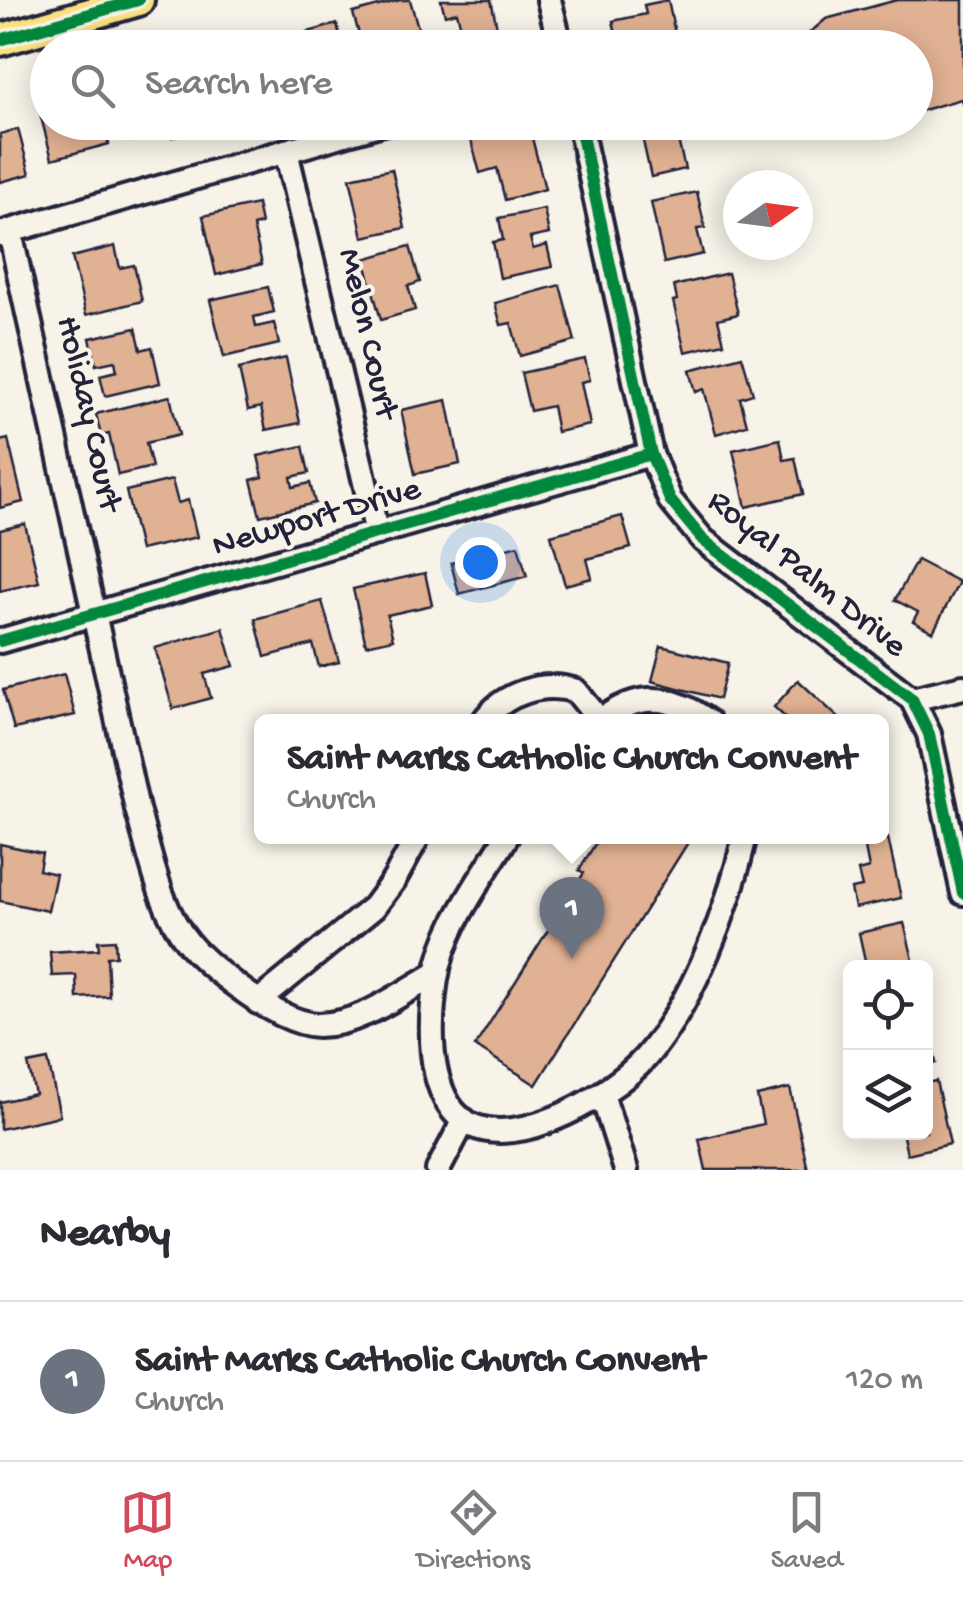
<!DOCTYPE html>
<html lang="en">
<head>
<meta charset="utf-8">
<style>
  body { margin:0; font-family:"Gochi Hand",sans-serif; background:#f2f2f3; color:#2b2b33 }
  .controls { position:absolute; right:30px; bottom:30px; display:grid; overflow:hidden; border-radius:15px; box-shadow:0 5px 25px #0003 }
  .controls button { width:90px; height:90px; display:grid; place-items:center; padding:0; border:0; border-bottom:2px solid #e1e1e2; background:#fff; color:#2b2b33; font:50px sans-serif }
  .compass { position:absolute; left:723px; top:170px; width:90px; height:90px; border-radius:50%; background:#fff; box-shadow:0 5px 25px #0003; rotate:76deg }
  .you { position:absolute; left:480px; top:562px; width:35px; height:35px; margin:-25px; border:8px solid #fff; border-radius:50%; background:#1a73e8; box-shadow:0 0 0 15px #1a73e833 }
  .badge { display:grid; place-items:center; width:65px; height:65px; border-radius:50%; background:#d1495b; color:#fff; font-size:32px; font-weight:700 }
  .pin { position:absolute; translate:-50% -82px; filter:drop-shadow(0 2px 5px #0008) }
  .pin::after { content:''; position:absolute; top:52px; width:35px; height:30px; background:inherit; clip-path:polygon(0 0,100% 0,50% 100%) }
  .popup { position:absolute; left:254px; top:714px; width:635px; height:130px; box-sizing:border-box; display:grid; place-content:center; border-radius:15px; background:#fff; filter:drop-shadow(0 2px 8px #0005); font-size:32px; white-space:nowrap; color:#7c7c81 }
  .popup b { font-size:38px; color:#2b2b33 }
  .popup::after { content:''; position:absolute; left:50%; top:100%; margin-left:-20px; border:20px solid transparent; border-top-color:#fff }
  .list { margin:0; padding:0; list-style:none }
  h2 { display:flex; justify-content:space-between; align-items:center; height:130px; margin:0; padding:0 40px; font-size:42px }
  h2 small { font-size:32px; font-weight:400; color:#7c7c81 }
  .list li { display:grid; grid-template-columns:65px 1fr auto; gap:30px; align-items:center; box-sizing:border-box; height:160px; padding:0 40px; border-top:2px solid #e1e1e2 }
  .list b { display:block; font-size:38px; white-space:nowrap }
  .list p { margin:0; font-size:32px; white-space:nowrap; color:#7c7c81 }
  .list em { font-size:32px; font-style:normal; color:#7c7c81 }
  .icon { flex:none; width:55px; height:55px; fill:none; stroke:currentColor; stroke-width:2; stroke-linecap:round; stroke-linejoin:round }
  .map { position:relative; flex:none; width:963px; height:1170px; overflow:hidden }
  .search { position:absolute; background:#fff; box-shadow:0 5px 25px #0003; left:30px; right:30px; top:30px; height:110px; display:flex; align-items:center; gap:25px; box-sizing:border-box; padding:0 35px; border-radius:55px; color:#7c7c81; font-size:38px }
  .sheet { height:290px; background:#fff }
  nav { display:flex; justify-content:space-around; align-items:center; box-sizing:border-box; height:140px; border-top:2px solid #e1e1e2; background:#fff; font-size:28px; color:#7c7c81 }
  nav a { display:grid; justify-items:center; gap:5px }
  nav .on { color:#d1495b }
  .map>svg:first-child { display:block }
</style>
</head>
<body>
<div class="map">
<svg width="963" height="1170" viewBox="0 0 963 1170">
  <rect width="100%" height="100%" fill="#f7f3e8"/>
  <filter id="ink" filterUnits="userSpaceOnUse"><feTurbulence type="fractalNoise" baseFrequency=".01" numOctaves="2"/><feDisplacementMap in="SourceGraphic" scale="20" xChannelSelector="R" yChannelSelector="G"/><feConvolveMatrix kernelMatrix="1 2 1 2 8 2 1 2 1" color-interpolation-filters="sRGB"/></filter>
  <g filter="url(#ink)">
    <!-- building -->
    <g fill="#e1b193" stroke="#22223b" stroke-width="2.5">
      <polygon points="400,0 410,0 424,48 363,48 353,13"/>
      <polygon points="441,0 491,0 498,32 464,40 457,12 445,15"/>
      <polygon points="668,0 678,48 637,48 636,43 619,47 613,21 646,14 644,5"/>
      <polygon points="897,0 963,0 963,105 961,99 916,112 916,48 810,48 807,35 826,19"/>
      <polygon points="337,24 343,48 277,48 275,41"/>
      <polygon points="48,99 48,122 103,122 109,144 52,159 37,102"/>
      <polygon points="124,122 191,122 193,132 172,137 170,130 129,141"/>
      <polygon points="528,122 545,189 505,200 497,168 480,173 470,136"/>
      <polygon points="630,122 696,122 699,135 678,140 685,169 651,177 641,132 633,134"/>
      <polygon points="18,129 30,174 0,182 0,134"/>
      <polygon points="392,169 405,228 363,237 350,178"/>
      <polygon points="697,192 705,228 697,229 703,254 664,263 651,202"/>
      <polygon points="257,204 261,224 253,226 262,264 216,275 203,216"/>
      <polygon points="544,209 549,234 530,238 533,249 547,245 552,267 500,278 493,242 503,240 499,218"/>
      <polygon points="115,246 120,268 134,265 142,301 86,315 72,257"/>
      <polygon points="410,246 420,282 408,286 415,310 381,320 364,259"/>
      <polygon points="728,273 738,314 718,319 724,343 685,352 673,301 677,300 674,286"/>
      <polygon points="560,285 575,341 520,356 511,323 501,325 495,303"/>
      <polygon points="268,287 274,312 254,317 256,327 274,323 279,344 224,357 210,300"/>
      <polygon points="136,328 141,350 152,347 160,383 105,396 100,375 117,371 115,361 96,365 90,338"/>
      <polygon points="742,356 753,394 740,398 747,425 716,434 704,389 696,392 690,370"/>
      <polygon points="286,358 300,423 266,430 261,407 248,410 239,369"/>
      <polygon points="585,359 590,380 581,382 590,425 557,432 552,406 530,411 521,373"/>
      <polygon points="170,396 179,435 146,443 152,467 118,475 109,434 101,436 96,414"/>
      <polygon points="447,400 460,464 415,474 401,410"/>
      <polygon points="8,439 23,502 0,508 0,441"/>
      <polygon points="780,439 784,460 795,458 803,494 746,507 733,450"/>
      <polygon points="303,446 309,473 291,477 293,487 310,483 315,503 260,516 251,480 263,477 258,456"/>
      <polygon points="172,480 178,503 188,500 197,537 140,550 126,491"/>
      <polygon points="622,516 631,548 587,559 592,578 565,585 551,535"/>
      <polygon points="25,524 39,582 0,591 0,530"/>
      <polygon points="518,545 527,576 459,594 451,563"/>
      <polygon points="917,560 959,582 933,632 913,621 918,612 895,600"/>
      <polygon points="425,573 432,605 387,615 393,639 366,645 353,589"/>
      <polygon points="322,601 339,662 319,667 313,644 265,657 255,619"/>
      <polygon points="223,628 234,666 204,674 211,698 173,709 155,648"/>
      <polygon points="661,646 728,663 719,699 652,681"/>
      <polygon points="64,674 75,715 14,729 3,690"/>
      <polygon points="798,680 843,722 790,722 774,707"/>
      <polygon points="600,836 692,836 536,1085 475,1046 584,873 579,870"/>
      <polygon points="888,838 901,898 855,908 851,889 862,887 858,871 869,868 864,843"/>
      <polygon points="0,844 42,853 39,870 56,874 48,911 0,901"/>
      <polygon points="904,923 915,968 877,968 876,963 866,965 859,933"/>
      <polygon points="115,940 116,956 107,957 109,996 77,998 76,975 52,976 50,952 99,949 98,941"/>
      <polygon points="926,1017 936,1063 926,1065"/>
      <polygon points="48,1060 60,1116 0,1129 0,1102 35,1094 28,1064"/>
      <polygon points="936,1081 950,1144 907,1154 902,1132 926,1132 926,1083"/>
      <polygon points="790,1088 808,1170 706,1170 699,1139 763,1124 757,1096"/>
    </g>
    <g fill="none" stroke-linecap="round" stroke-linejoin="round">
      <defs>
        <g id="minor">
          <polyline points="549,0 561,48"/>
          <polyline points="579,122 651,454 670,500 703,540 912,699 929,734 963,893"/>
          <polyline points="286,151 377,533"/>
          <path d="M10 232 137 809C150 853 159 909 190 945 206 964 228 980 248 994 266 1007 295 1024 318 1025 361 1025 401 993 437 973"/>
          <polyline points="0,234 386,122"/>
          <polyline points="0,641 651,454"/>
          <polyline points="912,699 963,687"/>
          <path d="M483 722C503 693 544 680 576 691L600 721"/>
          <path d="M599 722C637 692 670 693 709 722"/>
          <path d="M507 836C481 880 444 927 436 979 430 1019 427 1070 449 1105 490 1170 611 1097 646 1057 694 1001 729 907 745 836"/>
          <polyline points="258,1002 374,907 394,880 418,836"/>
          <polyline points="602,1094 626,1170"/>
          <polyline points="438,1170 464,1120"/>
        </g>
        <polyline id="major" points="0,40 138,0"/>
      </defs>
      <!-- minor casing -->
      <use href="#minor" stroke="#22223b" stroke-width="30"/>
      <!-- major casing -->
      <use href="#major" stroke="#22223b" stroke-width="38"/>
      <!-- minor -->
      <use href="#minor" stroke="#f7f3e8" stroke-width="22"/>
      <!-- major -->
      <use href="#major" stroke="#fae180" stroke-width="30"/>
      <defs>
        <g id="cycleway">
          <polyline points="0,40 138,0"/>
          <polyline points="579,122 651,454 670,500 703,540 912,699 929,734 963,893"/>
          <polyline points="0,641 651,454"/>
        </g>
      </defs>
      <!-- cycleway casing -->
      <use href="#cycleway" stroke="#f7f3e8" stroke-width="19"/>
      <!-- cycleway -->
      <use href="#cycleway" stroke="#00873e" stroke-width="12"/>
    </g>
  </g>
  <g text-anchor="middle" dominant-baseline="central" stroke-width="8" stroke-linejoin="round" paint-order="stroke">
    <!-- street labels -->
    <g font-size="35" fill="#22223b" stroke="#f7f3e8">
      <text transform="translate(366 334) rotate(77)">Melon Court</text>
      <text transform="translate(87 414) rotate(77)">Holiday Court</text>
      <text transform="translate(317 519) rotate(-16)">Newport Drive</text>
      <text transform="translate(806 575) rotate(39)">Royal Palm Drive</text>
    </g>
  </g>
</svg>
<div class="controls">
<button><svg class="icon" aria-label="locate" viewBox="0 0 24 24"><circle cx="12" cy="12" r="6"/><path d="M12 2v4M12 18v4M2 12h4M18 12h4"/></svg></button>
<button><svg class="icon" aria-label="layers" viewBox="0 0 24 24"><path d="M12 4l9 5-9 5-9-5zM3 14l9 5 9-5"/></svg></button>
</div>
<svg class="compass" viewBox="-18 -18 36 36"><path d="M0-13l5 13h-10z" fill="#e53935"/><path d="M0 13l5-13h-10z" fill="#7c7c81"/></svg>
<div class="you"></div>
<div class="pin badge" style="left:572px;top:959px;background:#6b7280">1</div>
<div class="popup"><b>Saint Marks Catholic Church Convent</b>Church</div>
<div class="search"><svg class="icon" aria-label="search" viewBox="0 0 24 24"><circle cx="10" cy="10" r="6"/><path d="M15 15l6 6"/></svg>Search here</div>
</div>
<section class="sheet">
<h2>Nearby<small></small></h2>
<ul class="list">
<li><span class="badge" style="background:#6b7280">1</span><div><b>Saint Marks Catholic Church Convent</b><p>Church</p></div><em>120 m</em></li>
</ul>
</section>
<nav>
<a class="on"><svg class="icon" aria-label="map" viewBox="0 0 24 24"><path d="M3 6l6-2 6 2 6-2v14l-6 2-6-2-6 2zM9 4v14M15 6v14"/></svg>Map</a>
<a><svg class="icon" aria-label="directions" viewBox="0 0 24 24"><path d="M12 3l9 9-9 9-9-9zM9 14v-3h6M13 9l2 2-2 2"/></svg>Directions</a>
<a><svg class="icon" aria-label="saved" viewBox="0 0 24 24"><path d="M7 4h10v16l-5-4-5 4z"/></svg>Saved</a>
</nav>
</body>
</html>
